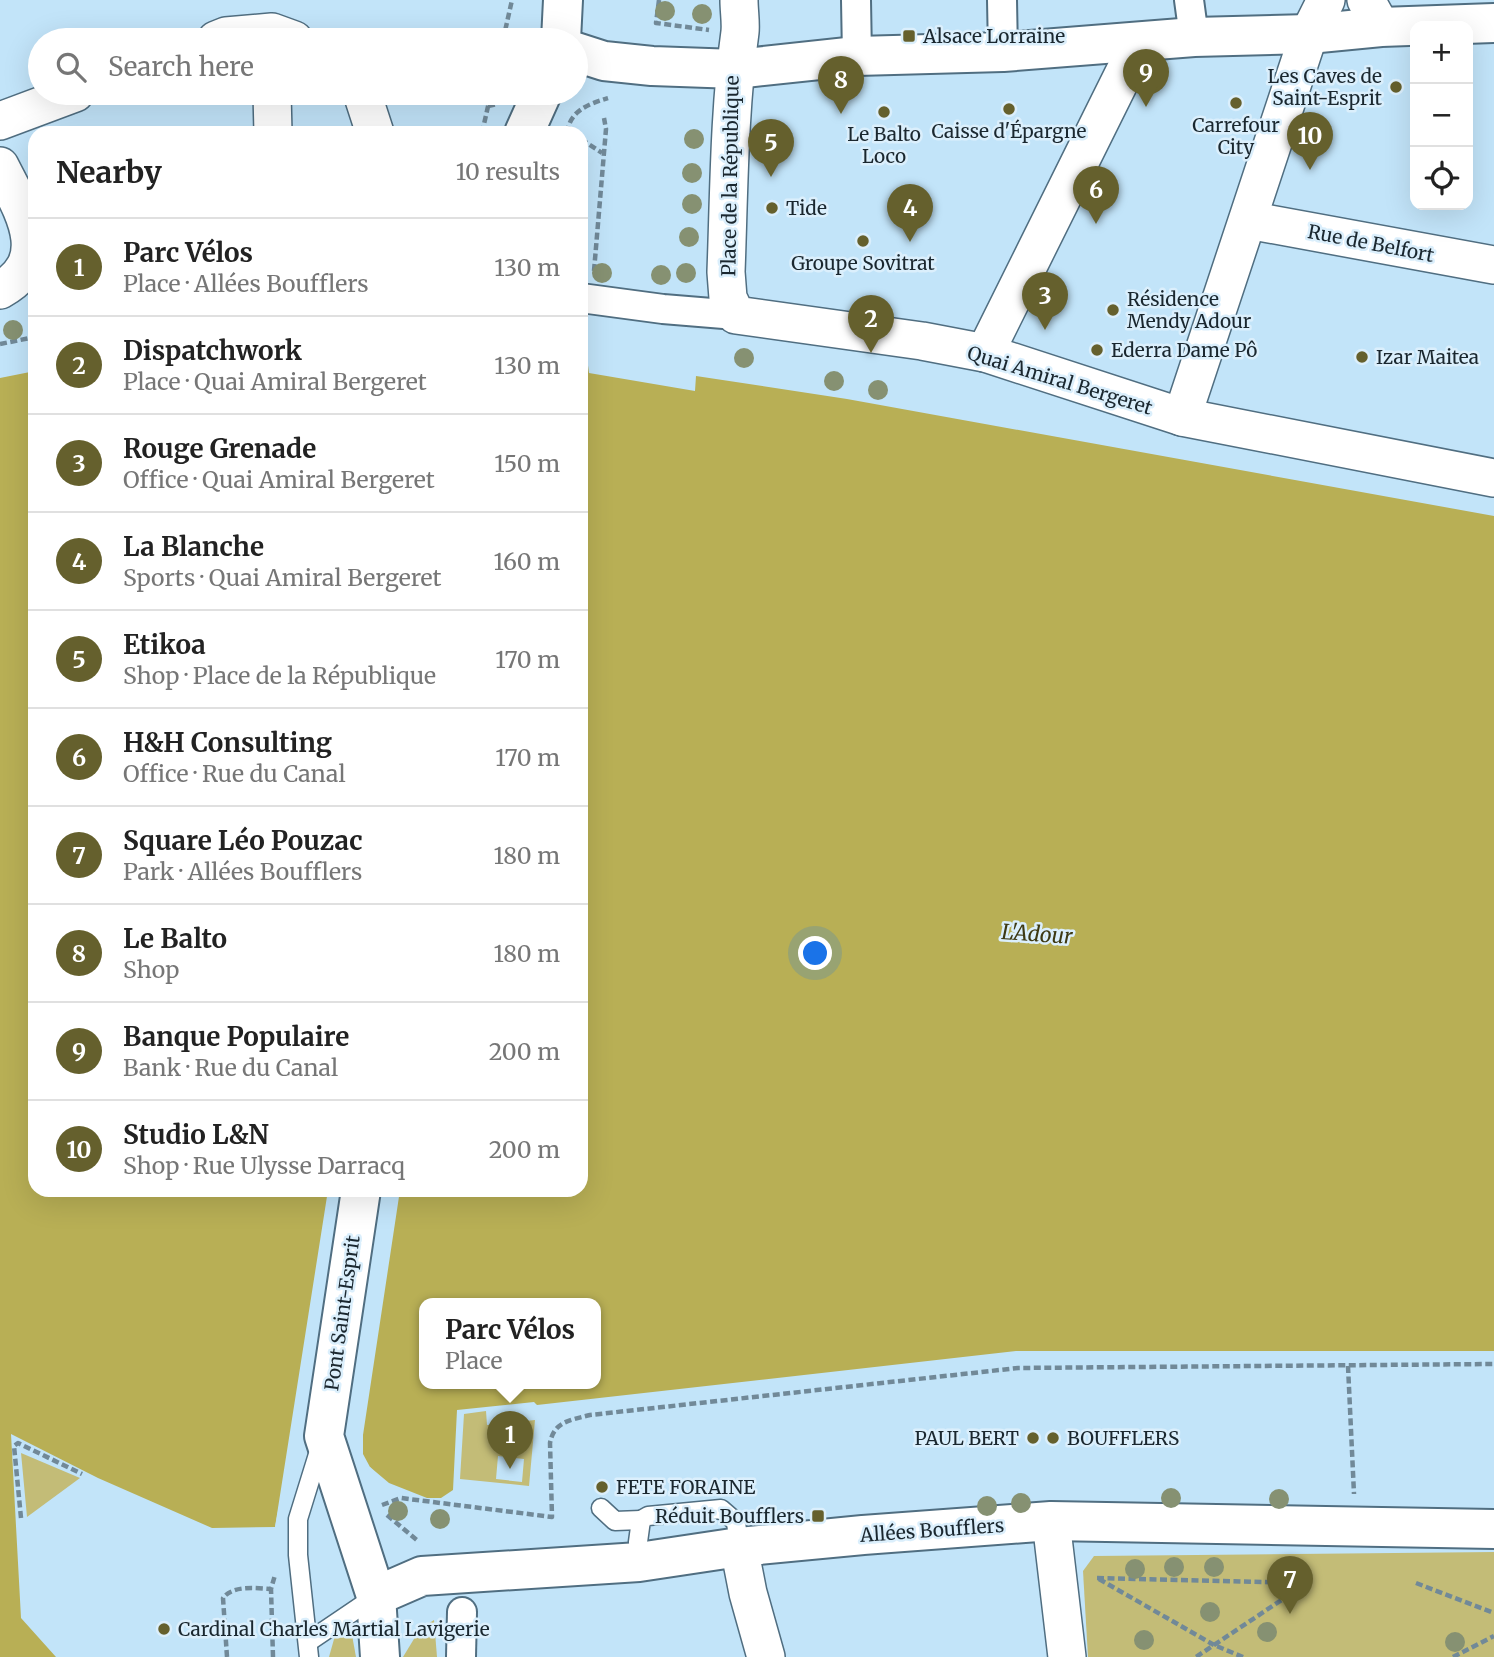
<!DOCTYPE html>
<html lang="en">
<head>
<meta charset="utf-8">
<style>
  body { margin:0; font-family:Merriweather,serif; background:#f2f2f2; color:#222 }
  .controls { position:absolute; right:21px; top:21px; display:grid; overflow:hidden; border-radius:14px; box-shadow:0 7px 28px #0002 }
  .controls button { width:63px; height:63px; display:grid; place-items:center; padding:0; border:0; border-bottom:2px solid #e0e0e0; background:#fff; color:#222; font:35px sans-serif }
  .you { position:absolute; left:816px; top:954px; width:24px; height:24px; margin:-18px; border:5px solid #fff; border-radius:50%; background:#1a73e8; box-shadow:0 0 0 10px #1a73e833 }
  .badge { display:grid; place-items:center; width:46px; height:46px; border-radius:50%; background:#65602d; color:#fff; font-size:23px; font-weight:700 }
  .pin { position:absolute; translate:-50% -58px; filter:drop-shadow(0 2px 4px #0008) }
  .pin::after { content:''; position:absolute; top:37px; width:24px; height:21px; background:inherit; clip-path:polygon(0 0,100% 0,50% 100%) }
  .popup { position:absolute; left:419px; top:1298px; width:182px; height:91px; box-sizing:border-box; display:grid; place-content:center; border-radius:14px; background:#fff; filter:drop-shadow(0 2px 5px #0005); font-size:23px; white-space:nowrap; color:#767676 }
  .popup b { font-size:26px; color:#222 }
  .popup::after { content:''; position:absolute; left:50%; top:100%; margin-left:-14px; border:14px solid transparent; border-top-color:#fff }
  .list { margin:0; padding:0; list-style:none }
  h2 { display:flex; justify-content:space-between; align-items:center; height:91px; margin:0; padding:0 28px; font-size:30px }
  h2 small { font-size:23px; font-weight:400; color:#767676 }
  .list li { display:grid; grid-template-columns:46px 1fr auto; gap:21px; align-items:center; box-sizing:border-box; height:98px; padding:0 28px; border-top:2px solid #e0e0e0 }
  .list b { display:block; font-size:26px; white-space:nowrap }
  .list p { margin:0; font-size:23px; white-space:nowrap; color:#767676 }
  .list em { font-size:23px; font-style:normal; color:#767676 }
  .icon { flex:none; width:38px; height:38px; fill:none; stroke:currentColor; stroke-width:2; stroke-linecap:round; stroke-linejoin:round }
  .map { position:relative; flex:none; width:1494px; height:1657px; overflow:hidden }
  .search { position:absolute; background:#fff; box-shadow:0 7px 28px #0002; left:28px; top:28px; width:560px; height:77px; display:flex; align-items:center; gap:18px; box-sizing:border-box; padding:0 24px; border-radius:38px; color:#767676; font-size:26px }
  .panel { position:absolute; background:#fff; box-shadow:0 7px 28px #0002; left:28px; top:126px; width:560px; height:1071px; border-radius:21px }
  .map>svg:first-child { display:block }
</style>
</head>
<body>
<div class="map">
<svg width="1494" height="1657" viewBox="0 0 1494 1657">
  <rect width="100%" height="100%" fill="#c2e4f9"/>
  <!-- green -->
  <g fill="#c3bc77" fill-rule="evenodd">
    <path d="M486 1411 487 1425 535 1420 529 1486 460 1479 464 1414ZM498 1456 524 1459 522 1482 496 1479Z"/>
    <polygon points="21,1453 80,1478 27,1517"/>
    <polygon points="1494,1552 1494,1657 1088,1657 1083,1571 1094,1556"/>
    <polygon points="434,1620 437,1657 403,1657 420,1629"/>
    <polygon points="344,1628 348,1629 352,1635 356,1657 329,1657 336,1632"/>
  </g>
  <!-- water -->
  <path fill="#b8af55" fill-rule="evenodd" d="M581 349 586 350 589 373 695 391 696 376 847 399 1494 516V1351H1016L537 1405 534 1402 457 1410 453 1490 441 1498H427L389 1483 370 1467 286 1469 275 1527 212 1528 98 1478 11 1434 21 1618 56 1657H0V378L35 371V1190H581ZM424 1303H596V1383H424Z"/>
  <!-- pier -->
  <polygon fill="#c2e4f9" points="328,1190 400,1190 363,1435 363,1454 370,1467 388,1487 369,1471 289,1469 279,1525 275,1527"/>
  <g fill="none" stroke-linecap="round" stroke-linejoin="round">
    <defs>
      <g id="service">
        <polyline points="601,1508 615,1521 641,1520"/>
        <polyline points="639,1562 638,1542 641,1520 648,1516 721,1509 736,1522 739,1547"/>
        <polyline points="308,1642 376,1596"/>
        <polyline points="309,1657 298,1555 298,1519 320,1448"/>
      </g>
      <g id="pedestrian">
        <polyline points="856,0 857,56"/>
        <polyline points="1002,0 1003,52"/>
        <polyline points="1189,0 1194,37"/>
        <polyline points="581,298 663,309 736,315"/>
        <polyline points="461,1657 462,1612"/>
      </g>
      <g id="minor">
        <path d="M739 0C739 11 741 22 740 32 729 111 729 192 726 272L728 298 736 315 922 341 985 353 1182 417 1494 478"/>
        <polyline points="1366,0 1381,27"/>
        <polyline points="216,40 226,36 272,32 294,40"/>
        <polyline points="272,93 273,133"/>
        <polyline points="362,93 375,133"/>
        <polyline points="0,121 75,93"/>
        <path d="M0 166C21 208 56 259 0 290"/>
        <polyline points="1248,220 1494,265"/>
        <polyline points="985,353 1127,67 1135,43"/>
        <polyline points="1182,417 1309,34 1326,0"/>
        <polyline points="1051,1521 1067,1657"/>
        <polyline points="739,1547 748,1593 766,1657"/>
      </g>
      <g id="secondary">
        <polyline points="561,40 563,0"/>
        <polyline points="576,52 604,61 652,66 736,69 857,56 1003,52 1194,37 1309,34 1381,27 1494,23"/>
        <polyline points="524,133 542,93"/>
        <polyline points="361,1190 324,1436 376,1596 380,1657"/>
        <polyline points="376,1596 422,1576 639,1562 739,1547 863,1535 1051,1521 1494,1529"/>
      </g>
    </defs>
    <!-- service casing -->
    <use href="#service" stroke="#506e81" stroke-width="21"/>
    <!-- pedestrian casing -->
    <use href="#pedestrian" stroke="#506e81" stroke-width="32"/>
    <!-- minor casing -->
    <use href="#minor" stroke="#506e81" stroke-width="40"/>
    <!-- secondary casing -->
    <use href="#secondary" stroke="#506e81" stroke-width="42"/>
    <!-- path -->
    <g stroke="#718998" stroke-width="4.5" stroke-dasharray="7 3.5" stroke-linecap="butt">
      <polyline points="659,0 656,23 709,30"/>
      <polyline points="503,40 512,0"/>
      <polyline points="488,106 497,104 499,93"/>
      <polyline points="482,133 491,93"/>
      <path d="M567 133C570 110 589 104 608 98"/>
      <polyline points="581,139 602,153"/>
      <polyline points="594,271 606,129 604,118"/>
      <polyline points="0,344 35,337"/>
      <polyline points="1348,1366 1354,1494"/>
      <path d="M382 1505 401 1498 552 1517 550 1443C554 1421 571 1420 590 1415L1018 1368 1494 1364"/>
      <polyline points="387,1515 418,1541"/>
      <polyline points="21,1518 14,1446 18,1443 82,1474"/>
      <polyline points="1097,1578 1308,1583"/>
      <polyline points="1099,1579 1214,1645 1196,1657"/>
      <polyline points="1416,1583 1494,1613"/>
      <path d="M227 1657 223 1598C233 1585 256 1588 271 1589"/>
      <polyline points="273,1657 271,1589 275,1575"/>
      <polyline points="1243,1657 1214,1645 1307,1583"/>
      <polyline points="1453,1657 1494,1636"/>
    </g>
    <!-- service -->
    <use href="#service" stroke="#fff" stroke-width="18"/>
    <!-- pedestrian -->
    <use href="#pedestrian" stroke="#fff" stroke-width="28"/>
    <!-- minor -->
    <use href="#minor" stroke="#fff" stroke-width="37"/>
    <!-- secondary -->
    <use href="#secondary" stroke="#fff" stroke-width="38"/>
  </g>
  <!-- trees -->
  <g fill="#869172">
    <circle cx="665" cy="11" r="10"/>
    <circle cx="702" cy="14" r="10"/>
    <circle cx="694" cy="139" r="10"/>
    <circle cx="692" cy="173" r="10"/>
    <circle cx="692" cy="204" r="10"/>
    <circle cx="689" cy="237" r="10"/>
    <circle cx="602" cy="273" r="10"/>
    <circle cx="686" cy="273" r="10"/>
    <circle cx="661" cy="275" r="10"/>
    <circle cx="13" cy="330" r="10"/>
    <circle cx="744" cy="358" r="10"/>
    <circle cx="834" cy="381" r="10"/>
    <circle cx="878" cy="390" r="10"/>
    <circle cx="1171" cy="1498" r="10"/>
    <circle cx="1279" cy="1499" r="10"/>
    <circle cx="1021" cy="1503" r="10"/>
    <circle cx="987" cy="1506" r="10"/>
    <circle cx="398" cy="1511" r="10"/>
    <circle cx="440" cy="1519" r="10"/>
    <circle cx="1174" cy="1567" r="10"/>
    <circle cx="1214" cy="1567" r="10"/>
    <circle cx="1135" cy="1569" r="10"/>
    <circle cx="1210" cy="1612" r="10"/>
    <circle cx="1267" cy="1632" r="10"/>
    <circle cx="1144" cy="1640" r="10"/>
    <circle cx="1455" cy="1642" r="10"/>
  </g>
  <!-- markers -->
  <g fill="#65602d" stroke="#dbeffc" stroke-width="2.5">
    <rect x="902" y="29" width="14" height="14" rx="3.5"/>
    <circle cx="1396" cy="87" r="7"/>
    <circle cx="1236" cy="103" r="7"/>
    <circle cx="1009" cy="109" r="7"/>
    <circle cx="884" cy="112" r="7"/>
    <circle cx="772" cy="208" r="7"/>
    <circle cx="863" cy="241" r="7"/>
    <circle cx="1113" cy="310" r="7"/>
    <circle cx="1097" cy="350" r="7"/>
    <circle cx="1362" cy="357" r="7"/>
    <circle cx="1033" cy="1438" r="7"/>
    <circle cx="1053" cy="1438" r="7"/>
    <circle cx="602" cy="1487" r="7"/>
    <rect x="811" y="1509" width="14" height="14" rx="3.5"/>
    <circle cx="164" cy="1629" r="7"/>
  </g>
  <g text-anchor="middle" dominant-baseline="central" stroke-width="5" stroke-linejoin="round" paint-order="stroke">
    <!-- poi labels -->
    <g font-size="19" fill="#1a272f" stroke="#dbeffc" text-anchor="start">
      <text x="923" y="36">Alsace Lorraine</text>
      <text x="1382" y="76" text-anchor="end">Les Caves de<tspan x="1382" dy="22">Saint-Esprit</tspan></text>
      <text x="1236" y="125" text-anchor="middle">Carrefour<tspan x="1236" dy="22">City</tspan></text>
      <text x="1009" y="131" text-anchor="middle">Caisse d'Épargne</text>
      <text x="884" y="134" text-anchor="middle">Le Balto<tspan x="884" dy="22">Loco</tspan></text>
      <text x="786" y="208">Tide</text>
      <text x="863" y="263" text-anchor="middle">Groupe Sovitrat</text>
      <text x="1127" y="299">Résidence<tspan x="1127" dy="22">Mendy Adour</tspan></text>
      <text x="1111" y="350">Ederra Dame Pô</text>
      <text x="1376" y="357">Izar Maitea</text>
      <text x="1019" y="1438" text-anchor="end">PAUL BERT</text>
      <text x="1067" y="1438">BOUFFLERS</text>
      <text x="616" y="1487">FETE FORAINE</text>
      <text x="804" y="1516" text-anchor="end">Réduit Boufflers</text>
      <text x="178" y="1629">Cardinal Charles Martial Lavigerie</text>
    </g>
    <!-- street labels -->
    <g font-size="19" fill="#1a272f" stroke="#dbeffc">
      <text transform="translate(730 176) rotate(-89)">Place de la République</text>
      <text transform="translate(1371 243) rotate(11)">Rue de Belfort</text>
      <text transform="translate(1060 380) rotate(17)">Quai Amiral Bergeret</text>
      <text transform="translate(342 1313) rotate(-82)">Pont Saint-Esprit</text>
      <text transform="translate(932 1530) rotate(-4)">Allées Boufflers</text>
    </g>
    <!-- water labels -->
    <g font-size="21" font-style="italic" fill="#3d3912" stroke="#dbeffc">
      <text transform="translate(1037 934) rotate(4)">L'Adour</text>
    </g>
  </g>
</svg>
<div class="controls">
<button>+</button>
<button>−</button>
<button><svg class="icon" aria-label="locate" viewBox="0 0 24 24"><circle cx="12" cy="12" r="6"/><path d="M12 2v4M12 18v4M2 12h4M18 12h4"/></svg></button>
</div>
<div class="you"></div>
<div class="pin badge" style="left:510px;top:1469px">1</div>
<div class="popup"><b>Parc Vélos</b>Place</div>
<div class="pin badge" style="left:871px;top:353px">2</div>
<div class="pin badge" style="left:1045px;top:330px">3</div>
<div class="pin badge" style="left:910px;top:242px">4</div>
<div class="pin badge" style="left:771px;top:177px">5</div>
<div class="pin badge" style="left:1096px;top:224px">6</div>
<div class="pin badge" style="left:1290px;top:1614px">7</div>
<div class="pin badge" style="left:841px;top:114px">8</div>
<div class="pin badge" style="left:1146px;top:107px">9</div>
<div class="pin badge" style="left:1310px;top:170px">10</div>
<div class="search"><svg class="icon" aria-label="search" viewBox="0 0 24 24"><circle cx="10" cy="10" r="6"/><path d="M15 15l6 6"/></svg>Search here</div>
<section class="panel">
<h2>Nearby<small>10 results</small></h2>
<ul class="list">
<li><span class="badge">1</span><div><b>Parc Vélos</b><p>Place · Allées Boufflers</p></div><em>130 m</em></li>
<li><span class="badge">2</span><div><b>Dispatchwork</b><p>Place · Quai Amiral Bergeret</p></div><em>130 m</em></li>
<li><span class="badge">3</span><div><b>Rouge Grenade</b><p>Office · Quai Amiral Bergeret</p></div><em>150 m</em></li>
<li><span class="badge">4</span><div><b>La Blanche</b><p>Sports · Quai Amiral Bergeret</p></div><em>160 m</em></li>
<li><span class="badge">5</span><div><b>Etikoa</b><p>Shop · Place de la République</p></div><em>170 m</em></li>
<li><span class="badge">6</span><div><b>H&amp;H Consulting</b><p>Office · Rue du Canal</p></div><em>170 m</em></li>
<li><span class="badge">7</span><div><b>Square Léo Pouzac</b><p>Park · Allées Boufflers</p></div><em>180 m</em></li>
<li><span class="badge">8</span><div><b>Le Balto</b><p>Shop</p></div><em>180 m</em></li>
<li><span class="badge">9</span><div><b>Banque Populaire</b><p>Bank · Rue du Canal</p></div><em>200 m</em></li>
<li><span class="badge">10</span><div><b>Studio L&amp;N</b><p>Shop · Rue Ulysse Darracq</p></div><em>200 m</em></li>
</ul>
</section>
</div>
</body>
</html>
